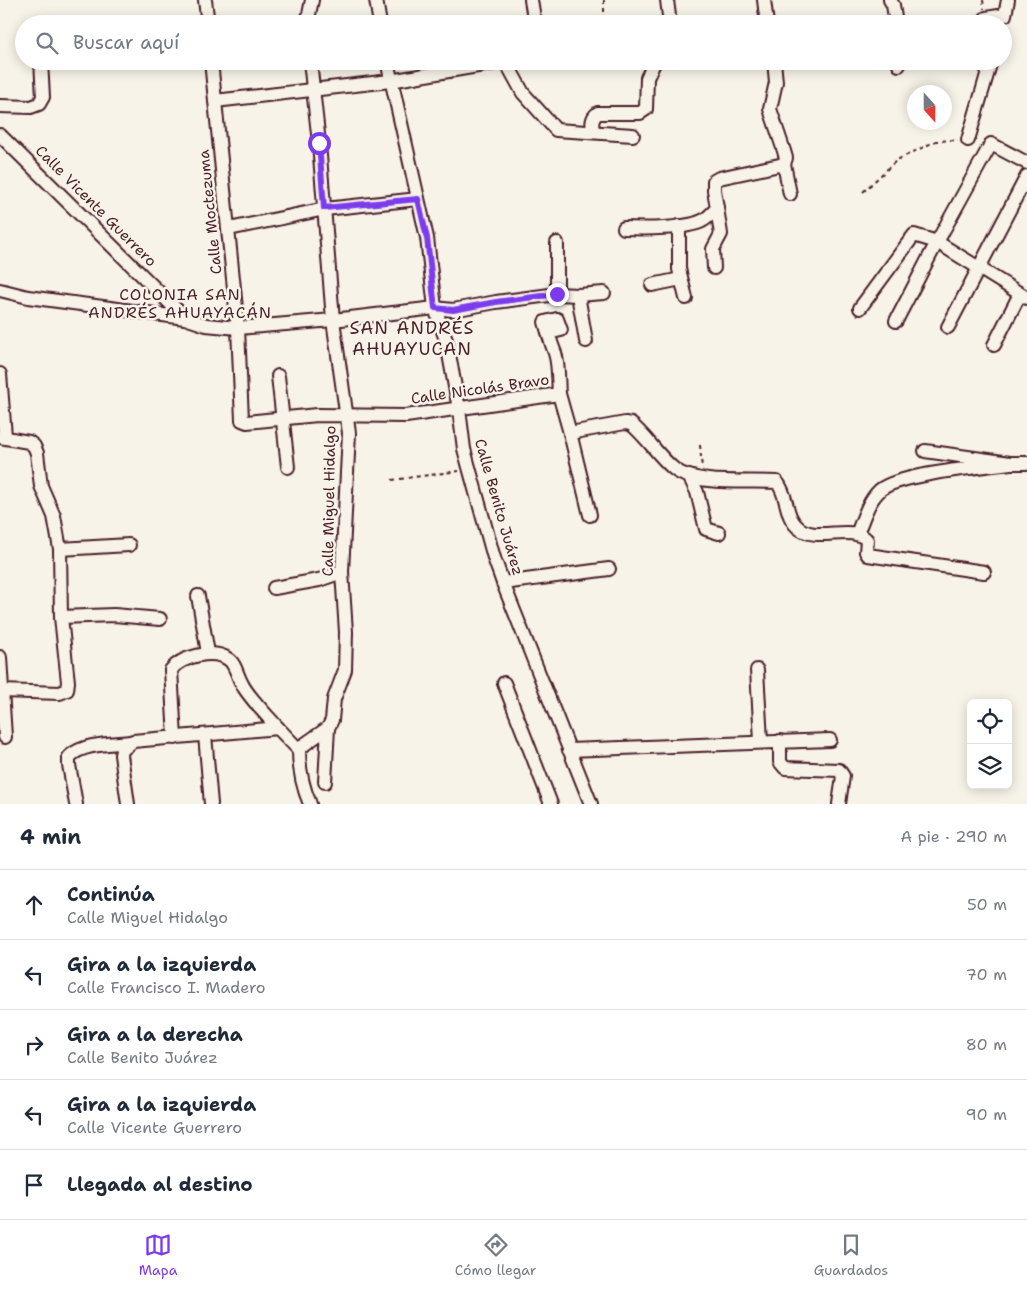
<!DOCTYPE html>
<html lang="es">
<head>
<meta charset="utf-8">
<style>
  body { margin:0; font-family:"Shantell Sans",sans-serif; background:#f2f2f3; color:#1f2937 }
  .controls { position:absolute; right:15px; bottom:15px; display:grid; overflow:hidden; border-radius:8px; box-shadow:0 2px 12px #0003 }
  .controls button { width:45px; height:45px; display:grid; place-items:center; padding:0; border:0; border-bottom:1px solid #e0e1e3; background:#fff; color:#1f2937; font:25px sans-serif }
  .compass { position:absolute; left:907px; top:85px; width:45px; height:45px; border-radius:50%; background:#fff; box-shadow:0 2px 12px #0003; rotate:159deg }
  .stop { position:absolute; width:15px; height:15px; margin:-11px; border:4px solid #7c3aed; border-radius:50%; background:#fff }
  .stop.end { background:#7c3aed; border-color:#fff; box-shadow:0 1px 5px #0008 }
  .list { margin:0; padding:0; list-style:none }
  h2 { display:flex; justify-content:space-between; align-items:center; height:65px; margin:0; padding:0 20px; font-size:21px }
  h2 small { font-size:16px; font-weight:400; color:#747a83 }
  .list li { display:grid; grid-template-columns:32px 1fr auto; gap:15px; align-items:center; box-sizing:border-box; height:70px; padding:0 20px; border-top:1px solid #e0e1e3 }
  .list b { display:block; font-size:19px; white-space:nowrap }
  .list p { margin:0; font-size:16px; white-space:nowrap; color:#747a83 }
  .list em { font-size:16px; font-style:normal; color:#747a83 }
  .icon { flex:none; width:28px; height:28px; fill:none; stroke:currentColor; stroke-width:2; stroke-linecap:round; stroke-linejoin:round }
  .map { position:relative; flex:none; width:1027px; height:804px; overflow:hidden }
  .search { position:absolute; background:#fff; box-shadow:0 2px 12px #0003; left:15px; right:15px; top:15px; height:55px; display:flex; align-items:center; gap:12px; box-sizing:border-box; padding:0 18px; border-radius:28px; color:#747a83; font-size:19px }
  .sheet { height:415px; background:#fff }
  nav { display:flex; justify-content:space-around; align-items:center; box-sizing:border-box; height:70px; border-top:1px solid #e0e1e3; background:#fff; font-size:14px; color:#747a83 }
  nav a { display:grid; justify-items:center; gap:2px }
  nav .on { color:#7c3aed }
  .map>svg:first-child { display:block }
</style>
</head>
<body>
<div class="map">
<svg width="1027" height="804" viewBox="0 0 1027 804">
  <rect width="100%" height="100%" fill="#f7f3e8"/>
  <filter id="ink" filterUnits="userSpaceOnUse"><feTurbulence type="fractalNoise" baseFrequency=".02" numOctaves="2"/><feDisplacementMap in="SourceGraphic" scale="10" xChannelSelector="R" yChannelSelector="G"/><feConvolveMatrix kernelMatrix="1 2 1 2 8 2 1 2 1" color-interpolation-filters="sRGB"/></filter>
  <g filter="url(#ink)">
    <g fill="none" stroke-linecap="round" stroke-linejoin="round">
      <defs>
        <g id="minor">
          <polyline points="205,0 208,24"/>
          <polyline points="376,0 380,24"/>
          <polyline points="531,0 535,24"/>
          <polyline points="667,0 670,24"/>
          <polyline points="764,0 767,24"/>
          <polyline points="890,0 893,5 896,24"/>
          <polyline points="307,24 312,0"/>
          <polyline points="987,24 986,18 1005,15 1008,0"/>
          <path d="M211 61 238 328 242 420 247 422 317 415 406 416 559 394 570 433 625 423 631 424C647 437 658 456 674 469 695 486 750 480 777 482 789 496 784 518 800 529 819 542 852 524 867 540L866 552 868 555 984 572"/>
          <path d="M310 61 319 143 333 320 349 433 342 572 346 632 345 670 334 699 332 720 328 728 305 744 299 750C299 767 303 788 310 804"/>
          <polyline points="387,61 427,238 435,308 447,343 459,409 464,449 494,558 503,583 591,804"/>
          <polyline points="774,61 776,82 770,109 784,151 786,158 784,164 790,194"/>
          <polyline points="899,61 899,65"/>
          <polyline points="506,62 523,93 556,130 633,135"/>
          <polyline points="215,101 390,81 507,61"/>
          <polyline points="0,106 31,107 39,104 43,97 41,61"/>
          <path d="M593 131C592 124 591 118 598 113H640L646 109 647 78 655 61"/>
          <polyline points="0,135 185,318 206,325 238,328 333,320 435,308 453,310 496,302 557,294 578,295 604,293"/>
          <polyline points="968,140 991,61"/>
          <polyline points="679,226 679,269 686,298"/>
          <path d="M624 228C644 229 685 229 702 221 708 218 712 213 717 208L714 190V181L719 178 784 164"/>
          <polyline points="229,229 325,209 418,199"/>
          <polyline points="714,268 713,249 721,234 717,208"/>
          <polyline points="652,285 681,279"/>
          <polyline points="0,290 28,297 185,318"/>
          <polyline points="557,294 557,243"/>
          <polyline points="578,295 586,341"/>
          <polyline points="860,308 914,235 937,242 1027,298"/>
          <polyline points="896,321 937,242 991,144 1027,163"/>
          <polyline points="948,327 1027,176"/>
          <path d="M548 333 561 330 557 319 545 322C548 333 551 343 555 353 559 365 558 382 559 394"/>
          <polyline points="994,345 1020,294"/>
          <polyline points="0,374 5,436"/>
          <polyline points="278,376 288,467"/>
          <polyline points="570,433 590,515"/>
          <polyline points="0,437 29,442 34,446 37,453 41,486 54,516 60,549 61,617 68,682 67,690 60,693 1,691"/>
          <polyline points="925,451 1010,463 1027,463"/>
          <polyline points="689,476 697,492 706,529 719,533"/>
          <path d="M857 534C863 519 868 501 880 490 898 474 983 467 1010 463"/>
          <polyline points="60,549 129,545"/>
          <polyline points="503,583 609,569"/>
          <polyline points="274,588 319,580 342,572"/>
          <polyline points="198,596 208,653"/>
          <polyline points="61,617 114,615 160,619"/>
          <polyline points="0,657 5,737"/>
          <polyline points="757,670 761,741"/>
          <polyline points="504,683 551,804"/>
          <polyline points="205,735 211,804"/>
          <path d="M175 738 171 670C181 657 213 648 228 659 235 663 237 675 241 682 247 696 267 715 278 728"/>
          <polyline points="780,741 780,762 785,768 839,770 843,776 839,804"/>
          <polyline points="569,750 830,740"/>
          <polyline points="325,782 328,728"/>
          <path d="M76 804 69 765V757C83 743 112 744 130 742"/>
          <polyline points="128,804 121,755 122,750 133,741 278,728 299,750"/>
        </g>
      </defs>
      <!-- minor casing -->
      <use href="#minor" stroke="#4a1f2b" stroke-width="16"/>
      <!-- path -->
      <g stroke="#4a1f2b" stroke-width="2" stroke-dasharray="4 4" stroke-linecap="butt">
        <polyline points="604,0 604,16"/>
        <polyline points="983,0 984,9"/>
        <polyline points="863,192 897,160 936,141 958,140"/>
        <polyline points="700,445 702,469"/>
        <polyline points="392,480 459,471"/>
      </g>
      <!-- minor -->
      <use href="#minor" stroke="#f7f3e8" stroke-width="12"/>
    </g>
  </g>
  <g fill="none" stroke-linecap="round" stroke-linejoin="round" filter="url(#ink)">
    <!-- route -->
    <polyline stroke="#7c3aed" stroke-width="6" points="319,143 324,208 418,199 427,238 435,308 453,310 496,302 557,294"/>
  </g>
  <g text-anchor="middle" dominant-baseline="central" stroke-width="5" stroke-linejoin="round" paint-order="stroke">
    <!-- street labels -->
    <g font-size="15" fill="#4a1f2b" stroke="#f7f3e8">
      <text transform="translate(96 206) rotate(45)">Calle Vicente Guerrero</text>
      <text transform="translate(210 212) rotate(-96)">Calle Moctezuma</text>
      <text transform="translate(480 389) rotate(-8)">Calle Nicolás Bravo</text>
      <text transform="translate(329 501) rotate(-89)">Calle Miguel Hidalgo</text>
      <text transform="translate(499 507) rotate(74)">Calle Benito Juárez</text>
    </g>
    <!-- neighbourhood labels -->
    <g font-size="16" letter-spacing="1" fill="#4a1f2b" stroke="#f7f3e8">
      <text x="180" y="294">COLONIA SAN<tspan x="180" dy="18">ANDRÉS AHUAYACÁN</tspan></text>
    </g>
    <!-- quarter labels -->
    <g font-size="18" letter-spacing="1" fill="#4a1f2b" stroke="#f7f3e8">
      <text x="412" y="328">SAN ANDRÉS<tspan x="412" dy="21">AHUAYUCAN</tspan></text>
    </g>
  </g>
</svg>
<div class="controls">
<button><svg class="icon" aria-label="locate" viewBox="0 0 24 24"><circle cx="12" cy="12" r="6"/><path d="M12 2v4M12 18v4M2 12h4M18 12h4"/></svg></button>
<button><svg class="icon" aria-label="layers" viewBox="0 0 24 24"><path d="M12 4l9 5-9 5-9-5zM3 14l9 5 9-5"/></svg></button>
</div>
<svg class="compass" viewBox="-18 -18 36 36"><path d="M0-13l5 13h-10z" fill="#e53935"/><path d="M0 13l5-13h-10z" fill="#747a83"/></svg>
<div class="stop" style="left:319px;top:143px"></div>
<div class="stop end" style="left:557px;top:294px"></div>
<div class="search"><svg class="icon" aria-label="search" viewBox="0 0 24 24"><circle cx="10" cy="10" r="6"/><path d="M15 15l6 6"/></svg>Buscar aquí</div>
</div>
<section class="sheet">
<h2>4 min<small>A pie · 290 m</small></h2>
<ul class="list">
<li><svg class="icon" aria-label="ahead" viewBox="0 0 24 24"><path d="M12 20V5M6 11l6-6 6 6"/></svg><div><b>Continúa</b><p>Calle Miguel Hidalgo</p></div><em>50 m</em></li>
<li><svg class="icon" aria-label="left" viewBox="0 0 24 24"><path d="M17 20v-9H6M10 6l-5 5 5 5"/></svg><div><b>Gira a la izquierda</b><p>Calle Francisco I. Madero</p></div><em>70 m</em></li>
<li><svg class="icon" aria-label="right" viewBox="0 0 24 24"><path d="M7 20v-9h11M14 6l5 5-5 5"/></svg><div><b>Gira a la derecha</b><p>Calle Benito Juárez</p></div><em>80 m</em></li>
<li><svg class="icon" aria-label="left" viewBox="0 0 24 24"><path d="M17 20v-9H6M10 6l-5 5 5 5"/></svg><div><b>Gira a la izquierda</b><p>Calle Vicente Guerrero</p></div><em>90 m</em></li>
<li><svg class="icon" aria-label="arrive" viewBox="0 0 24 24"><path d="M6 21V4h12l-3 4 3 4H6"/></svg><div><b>Llegada al destino</b></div></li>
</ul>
</section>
<nav>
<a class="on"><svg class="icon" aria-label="map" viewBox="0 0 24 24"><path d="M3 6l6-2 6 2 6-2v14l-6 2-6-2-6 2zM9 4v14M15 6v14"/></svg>Mapa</a>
<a><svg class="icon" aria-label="directions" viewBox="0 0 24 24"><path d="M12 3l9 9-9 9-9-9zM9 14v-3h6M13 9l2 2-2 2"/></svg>Cómo llegar</a>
<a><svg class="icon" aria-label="saved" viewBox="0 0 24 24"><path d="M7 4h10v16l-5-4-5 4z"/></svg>Guardados</a>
</nav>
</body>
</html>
